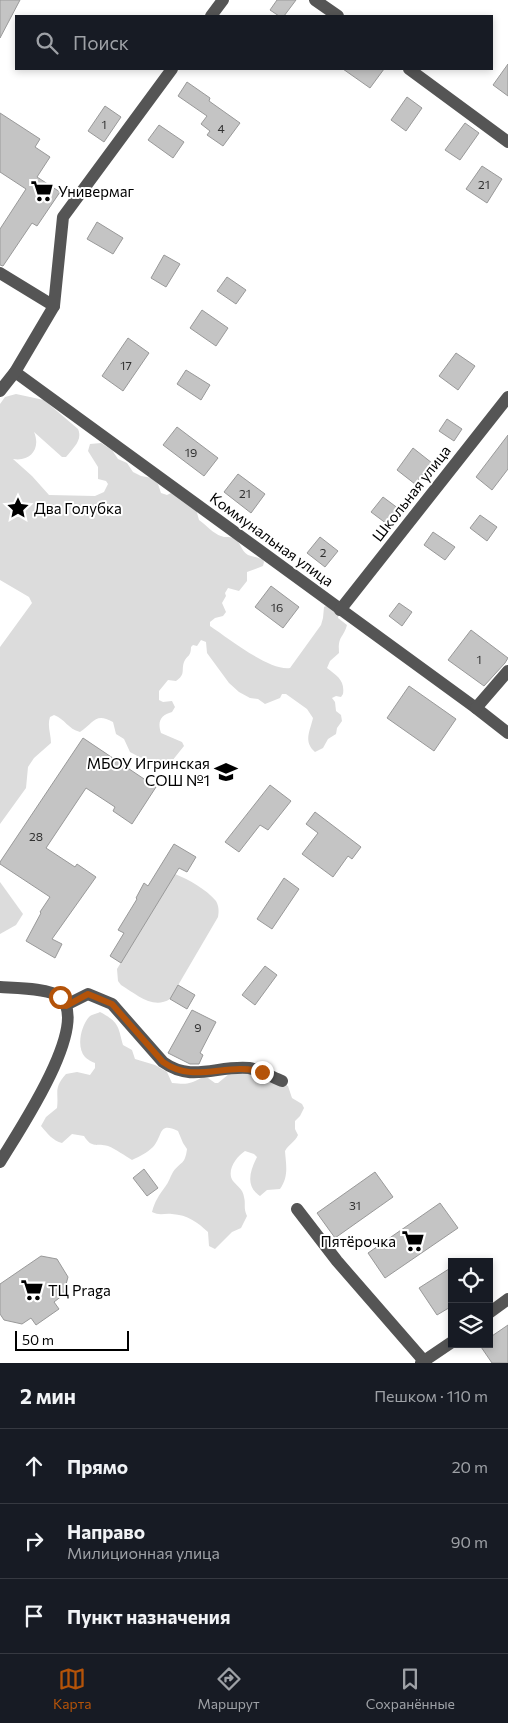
<!DOCTYPE html>
<html lang="ru">
<head>
<meta charset="utf-8">
<style>
  body { margin:0; font-family:Commissioner,sans-serif; background:#242831; color:#f1f3f6 }
  .controls { position:absolute; right:15px; bottom:15px; display:grid; overflow:hidden; border-radius:0px; box-shadow:0 2px 8px #0003 }
  .controls button { width:45px; height:45px; display:grid; place-items:center; padding:0; border:0; border-bottom:1px solid #363941; background:#171b24; color:#f1f3f6; font:25px sans-serif }
  .scale { position:absolute; left:15px; bottom:12px; width:114px; box-sizing:border-box; padding-left:5px; border:2px solid #000; border-top:0; font-size:14px; line-height:18px; white-space:nowrap; color:#000; -webkit-text-stroke:4px #fff; paint-order:stroke }
  .stop { position:absolute; width:15px; height:15px; margin:-11px; border:4px solid #b45309; border-radius:50%; background:#fff }
  .stop.end { background:#b45309; border-color:#fff; box-shadow:0 1px 5px #0008 }
  .list { margin:0; padding:0; list-style:none }
  h2 { display:flex; justify-content:space-between; align-items:center; height:65px; margin:0; padding:0 20px; font-size:21px }
  h2 small { font-size:16px; font-weight:400; color:#9ea1a6 }
  .list li { display:grid; grid-template-columns:32px 1fr auto; gap:15px; align-items:center; box-sizing:border-box; height:75px; padding:0 20px; border-top:1px solid #363941 }
  .list b { display:block; font-size:19px; white-space:nowrap }
  .list p { margin:0; font-size:16px; white-space:nowrap; color:#9ea1a6 }
  .list em { font-size:16px; font-style:normal; color:#9ea1a6 }
  .icon { flex:none; width:28px; height:28px; fill:none; stroke:currentColor; stroke-width:2; stroke-linecap:round; stroke-linejoin:round }
  .map { position:relative; flex:none; width:508px; height:1363px; overflow:hidden }
  .search { position:absolute; background:#171b24; box-shadow:0 2px 8px #0003; left:15px; right:15px; top:15px; height:55px; display:flex; align-items:center; gap:12px; box-sizing:border-box; padding:0 18px; border-radius:0px; color:#9ea1a6; font-size:19px }
  .sheet { height:290px; background:#171b24 }
  nav { display:flex; justify-content:space-around; align-items:center; box-sizing:border-box; height:70px; border-top:1px solid #363941; background:#171b24; font-size:14px; color:#9ea1a6 }
  nav a { display:grid; justify-items:center; gap:2px }
  nav .on { color:#b45309 }
  .map>svg:first-child { display:block }
</style>
</head>
<body>
<div class="map">
<svg width="508" height="1363" viewBox="0 0 508 1363">
  <rect width="100%" height="100%" fill="#fff"/>
  <!-- green -->
  <g fill="#dcdcdc">
    <path d="M16 394 44 400 78 429C83 440 73 448 66 457H62L34 432C41 448 31 462 13 459L32 476 49 495 95 496 104 492 108 484 106 481 98 479V467L88 451 90 444 101 443 112 450 118 459 127 463 133 472 141 476 152 478 158 484 161 493 167 495 171 493 196 509 199 520C206 525 214 534 221 536 225 538 229 536 233 538 241 541 240 550 248 555 253 557 258 557 263 560L264 562 263 566 247 572V581L239 591 228 588 225 593 226 596 222 603 226 612 223 616 215 618 210 622V626C228 638 269 671 290 668L321 625 323 618 324 607 326 606 339 612 338 618 347 625C343 639 338 635 339 653L330 661 327 668C337 676 345 680 343 694L341 697 336 696 332 698 335 702 336 711 341 715 342 721 337 728 336 734 328 739 323 748 315 752C303 742 310 731 313 718L307 709 286 694H282L280 698 265 704 258 699 250 698 239 692 229 683 207 653 206 642 201 640 197 646 193 645 191 647C191 657 187 655 184 662 181 671 186 674 176 681L168 680 159 691V700L163 702 172 701 175 707 172 712C161 715 157 721 161 733L182 742 184 746 168 766 162 769 130 752 124 739 116 734 113 722C95 712 94 723 80 732 68 729 65 719 54 715L50 717C47 726 51 734 51 743L34 758 28 767 26 788 0 824V647L32 603 29 597 0 580V404L5 397Z"/>
    <path d="M175 874C188 879 207 890 216 901 219 906 219 912 218 917L170 999C153 1010 136 994 121 985L118 981 117 969Z"/>
    <polygon points="0,882 23,914 16,925 0,934"/>
    <path d="M100 1012C119 1022 118 1026 123 1045L132 1050 135 1059 155 1065 167 1072 172 1083C185 1084 189 1085 201 1078H208L215 1083H218L229 1074 240 1071C250 1076 261 1074 272 1078 278 1080 283 1084 288 1086L292 1098 302 1104 304 1108 300 1116 295 1121V1129L298 1135C295 1142 289 1144 285 1151 286 1165 289 1176 280 1189L267 1190 260 1196C245 1186 250 1171 257 1157L254 1154 245 1151C236 1157 226 1171 233 1181 237 1186 243 1189 244 1197 246 1205 243 1207 247 1216L241 1228 232 1232 215 1249 209 1246 208 1232C197 1222 188 1215 172 1214 164 1213 160 1216 152 1212 155 1201 159 1195 165 1187 169 1182 170 1177 173 1172 181 1161 185 1165 187 1149L183 1143 178 1131C158 1121 163 1136 153 1147 147 1153 140 1156 132 1160 125 1156 116 1149 108 1146 97 1143 92 1149 84 1136L72 1134 62 1143C53 1141 47 1133 41 1126L46 1117 57 1108C59 1091 53 1089 66 1074L77 1072 90 1075 95 1068V1063C92 1062 87 1059 85 1057 76 1047 81 1026 89 1017 92 1014 96 1014 100 1012Z"/>
  </g>
  <!-- building -->
  <g fill="#c4c4c4" stroke="#999">
    <polygon points="0,0 20,0 0,38"/>
    <polygon points="277,0 296,0 284,16 279,16 270,10"/>
    <polygon points="508,64 508,96 493,85"/>
    <polygon points="343,69 384,69 370,88"/>
    <polygon points="187,82 210,98 209,101 240,123 223,146 207,135 210,131 201,124 207,116 178,96"/>
    <polygon points="407,97 422,108 406,131 391,120"/>
    <polygon points="105,106 121,117 104,142 88,131"/>
    <polygon points="0,113 40,139 35,147 50,157 37,177 60,192 37,226 32,223 3,266 0,265 0,229 26,189 0,172"/>
    <polygon points="465,123 479,133 460,160 445,150"/>
    <polygon points="159,125 184,142 173,158 148,140"/>
    <polygon points="482,166 502,179 487,203 466,189"/>
    <polygon points="97,222 123,238 113,254 87,239"/>
    <polygon points="164,255 180,264 166,287 151,278"/>
    <polygon points="227,277 246,290 236,304 217,291"/>
    <polygon points="202,310 228,328 216,346 190,328"/>
    <polygon points="128,338 149,353 123,391 102,376"/>
    <polygon points="456,353 475,366 458,390 439,376"/>
    <polygon points="186,370 210,385 201,400 177,384"/>
    <polygon points="447,419 462,429 454,441 439,431"/>
    <polygon points="177,427 218,458 204,476 163,445"/>
    <polygon points="508,435 508,469 492,490 476,477"/>
    <polygon points="413,448 432,463 415,484 397,470"/>
    <polygon points="238,474 265,494 251,513 224,492"/>
    <polygon points="383,497 399,509 387,524 371,512"/>
    <polygon points="480,515 497,527 487,541 470,528"/>
    <polygon points="433,532 455,547 445,560 424,545"/>
    <polygon points="320,537 338,551 325,567 307,553"/>
    <polygon points="271,586 299,607 283,628 255,607"/>
    <polygon points="399,603 412,612 402,626 389,616"/>
    <polygon points="471,630 508,658 505,663 484,686 448,660"/>
    <polygon points="409,686 456,719 434,751 387,718"/>
    <polygon points="83,738 156,787 132,824 113,811 115,807 86,788 46,848 75,867 77,864 96,877 52,939 62,944 55,958 26,941 41,913 40,912 50,897 0,864 0,862"/>
    <polygon points="270,785 291,801 268,830 260,825 239,852 225,842"/>
    <polygon points="315,812 361,847 352,859 348,856 333,877 302,854 318,833 306,824"/>
    <polygon points="174,844 196,857 187,872 179,868 121,963 110,956 124,933 118,930 137,899 136,898 144,883 148,886"/>
    <polygon points="284,878 299,889 272,929 257,919"/>
    <polygon points="265,966 277,975 255,1005 242,995"/>
    <polygon points="178,985 195,995 187,1009 170,999"/>
    <polygon points="192,1010 216,1022 200,1053 203,1055 199,1064 190,1064 168,1053"/>
    <polygon points="144,1169 158,1188 147,1196 133,1178"/>
    <polygon points="375,1172 393,1197 335,1238 317,1213"/>
    <polygon points="440,1203 458,1228 385,1278 368,1253"/>
    <polygon points="41,1256 57,1259 68,1277 63,1295 54,1302 59,1309 36,1325 31,1318 22,1324 4,1320 0,1314 0,1284"/>
    <polygon points="452,1267 452,1306 437,1315 419,1288"/>
    <polygon points="508,1325 508,1363 492,1363 479,1344 489,1344 489,1338"/>
  </g>
  <g fill="none" stroke-linecap="round" stroke-linejoin="round">
    <!-- minor -->
    <g stroke="#555" stroke-width="12">
      <polyline points="315,0 338,16"/>
      <polyline points="211,16 223,0"/>
      <polyline points="409,69 508,142"/>
      <polyline points="0,273 54,306"/>
      <polyline points="15,372 476,708 508,733"/>
      <polyline points="0,391 15,372 54,306 63,217 172,69"/>
      <polyline points="340,610 508,397"/>
      <polyline points="476,708 508,671"/>
      <path d="M0 987C15 988 49 988 60 997 92 1024 16 1135 0 1162"/>
      <path d="M66 1005 88 994 112 1004 163 1062C192 1083 217 1065 249 1068 260 1070 272 1077 282 1081"/>
      <polyline points="297,1209 337,1261 424,1361"/>
      <polyline points="489,1313 508,1299"/>
      <polyline points="421,1363 452,1342"/>
    </g>
  </g>
  <g fill="none" stroke-linecap="round" stroke-linejoin="round">
    <!-- route -->
    <path stroke="#b45309" stroke-width="6" d="M60 997 66 1006 88 994 112 1004 163 1062C195 1085 227 1061 262 1072"/>
  </g>
  <!-- icons -->
  <defs>
    <symbol id="supermarket-bare" viewBox="-9 -9 18 18"><path d="M-6-5.5h2.5l.6 2H6L4.5 2H-2.5L-4.4-4H-6ZM-1.5 3.2a1.3 1.3 0 1 0 .1 0ZM3 3.2a1.3 1.3 0 1 0 .1 0Z" fill="#000" stroke="#fff" stroke-width="2.5" paint-order="stroke"/></symbol>
    <symbol id="sight-bare" viewBox="-9 -9 18 18"><path d="M0-6L1.8-2.2L6-1.7L2.9 1.2L3.7 5.4L0 3.3L-3.7 5.4L-2.9 1.2L-6-1.7L-1.8-2.2Z" fill="#000" stroke="#fff" stroke-width="2.5" paint-order="stroke"/></symbol>
    <symbol id="school-bare" viewBox="-9 -9 18 18"><path d="M0-5L7-2L0 1L-7-2ZM-4 1L0 2.5L4 1V4Q0 6-4 4Z" fill="#000" stroke="#fff" stroke-width="2.5" paint-order="stroke"/></symbol>
  </defs>
  <g fill-rule="evenodd">
    <use href="#supermarket-bare" x="26" y="175" width="32" height="32"/>
    <use href="#sight-bare" x="2" y="492" width="32" height="32"/>
    <use href="#school-bare" x="210" y="756" width="32" height="32"/>
    <use href="#supermarket-bare" x="397" y="1225" width="32" height="32"/>
    <use href="#supermarket-bare" x="16" y="1274" width="32" height="32"/>
  </g>
  <g text-anchor="middle" dominant-baseline="central" stroke-width="4" stroke-linejoin="round" paint-order="stroke">
    <!-- number labels -->
    <g font-size="12" fill="#313131">
      <text x="104" y="124">1</text>
      <text x="221" y="128">4</text>
      <text x="484" y="184">21</text>
      <text x="126" y="365">17</text>
      <text x="191" y="452">19</text>
      <text x="245" y="493">21</text>
      <text x="323" y="552">2</text>
      <text x="277" y="607">16</text>
      <text x="479" y="659">1</text>
      <text x="36" y="836">28</text>
      <text x="198" y="1027">9</text>
      <text x="355" y="1205">31</text>
    </g>
    <!-- poi labels -->
    <g font-size="15" fill="#000" stroke="#fff" text-anchor="start">
      <text x="58" y="191">Универмаг</text>
      <text x="34" y="508">Два Голубка</text>
      <text x="210" y="763" text-anchor="end">МБОУ Игринская<tspan x="210" dy="17">СОШ №1</tspan></text>
      <text x="396" y="1241" text-anchor="end">Пятёрочка</text>
      <text x="48" y="1290">ТЦ Praga</text>
    </g>
    <!-- street labels -->
    <g font-size="15" fill="#000" stroke="#fff">
      <text transform="translate(411 493) rotate(-52)">Школьная улица</text>
      <text transform="translate(272 539) rotate(36)">Коммунальная улица</text>
    </g>
  </g>
</svg>
<div class="controls">
<button><svg class="icon" aria-label="locate" viewBox="0 0 24 24"><circle cx="12" cy="12" r="6"/><path d="M12 2v4M12 18v4M2 12h4M18 12h4"/></svg></button>
<button><svg class="icon" aria-label="layers" viewBox="0 0 24 24"><path d="M12 4l9 5-9 5-9-5zM3 14l9 5 9-5"/></svg></button>
</div>
<div class="scale">50 m</div>
<div class="stop" style="left:60px;top:997px"></div>
<div class="stop end" style="left:262px;top:1072px"></div>
<div class="search"><svg class="icon" aria-label="search" viewBox="0 0 24 24"><circle cx="10" cy="10" r="6"/><path d="M15 15l6 6"/></svg>Поиск</div>
</div>
<section class="sheet">
<h2>2 мин<small>Пешком · 110 m</small></h2>
<ul class="list">
<li><svg class="icon" aria-label="ahead" viewBox="0 0 24 24"><path d="M12 20V5M6 11l6-6 6 6"/></svg><div><b>Прямо</b></div><em>20 m</em></li>
<li><svg class="icon" aria-label="right" viewBox="0 0 24 24"><path d="M7 20v-9h11M14 6l5 5-5 5"/></svg><div><b>Направо</b><p>Милиционная улица</p></div><em>90 m</em></li>
<li><svg class="icon" aria-label="arrive" viewBox="0 0 24 24"><path d="M6 21V4h12l-3 4 3 4H6"/></svg><div><b>Пункт назначения</b></div></li>
</ul>
</section>
<nav>
<a class="on"><svg class="icon" aria-label="map" viewBox="0 0 24 24"><path d="M3 6l6-2 6 2 6-2v14l-6 2-6-2-6 2zM9 4v14M15 6v14"/></svg>Карта</a>
<a><svg class="icon" aria-label="directions" viewBox="0 0 24 24"><path d="M12 3l9 9-9 9-9-9zM9 14v-3h6M13 9l2 2-2 2"/></svg>Маршрут</a>
<a><svg class="icon" aria-label="saved" viewBox="0 0 24 24"><path d="M7 4h10v16l-5-4-5 4z"/></svg>Сохранённые</a>
</nav>
</body>
</html>
